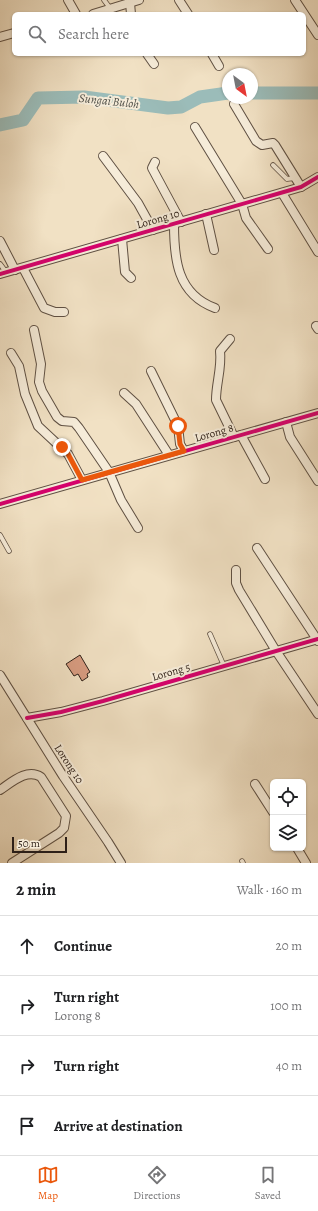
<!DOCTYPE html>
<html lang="en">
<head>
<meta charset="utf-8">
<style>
  body { margin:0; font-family:Alegreya,serif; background:#f2f2f2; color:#202124 }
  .controls { position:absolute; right:12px; bottom:12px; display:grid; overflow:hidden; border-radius:6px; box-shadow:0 1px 3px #0004 }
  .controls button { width:36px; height:36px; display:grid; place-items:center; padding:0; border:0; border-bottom:1px solid #e0e0e0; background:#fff; color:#202124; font:20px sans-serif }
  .compass { position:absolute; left:222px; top:68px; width:36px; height:36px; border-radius:50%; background:#fff; box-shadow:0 1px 3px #0004; rotate:148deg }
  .scale { position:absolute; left:12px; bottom:10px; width:55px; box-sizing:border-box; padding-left:4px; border:2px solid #2e2018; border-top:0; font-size:11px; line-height:14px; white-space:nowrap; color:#2e2018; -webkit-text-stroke:3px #f6ecd9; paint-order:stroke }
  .stop { position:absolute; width:12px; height:12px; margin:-9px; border:3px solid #ea580c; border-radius:50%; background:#fff }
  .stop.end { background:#ea580c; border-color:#fff; box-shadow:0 1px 4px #0008 }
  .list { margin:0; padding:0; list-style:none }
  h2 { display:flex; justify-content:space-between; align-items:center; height:52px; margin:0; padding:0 16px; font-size:17px }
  h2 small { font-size:13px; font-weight:400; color:#757577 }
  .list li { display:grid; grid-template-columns:26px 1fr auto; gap:12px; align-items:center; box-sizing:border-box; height:60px; padding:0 16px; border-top:1px solid #e0e0e0 }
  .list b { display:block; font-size:15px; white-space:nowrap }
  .list p { margin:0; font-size:13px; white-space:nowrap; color:#757577 }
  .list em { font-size:13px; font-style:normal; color:#757577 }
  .icon { flex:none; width:22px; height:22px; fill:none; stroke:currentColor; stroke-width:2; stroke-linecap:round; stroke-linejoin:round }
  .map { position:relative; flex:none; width:318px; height:863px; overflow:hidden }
  .search { position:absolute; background:#fff; box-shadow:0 1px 3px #0004; left:12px; right:12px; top:12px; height:44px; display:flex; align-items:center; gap:10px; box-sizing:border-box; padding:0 14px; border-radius:6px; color:#757577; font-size:15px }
  .sheet { height:292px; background:#fff }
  nav { display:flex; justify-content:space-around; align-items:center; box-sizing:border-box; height:56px; border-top:1px solid #e0e0e0; background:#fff; font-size:11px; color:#757577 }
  nav a { display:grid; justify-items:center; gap:2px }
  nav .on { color:#ea580c }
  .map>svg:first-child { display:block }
</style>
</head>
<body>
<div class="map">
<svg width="318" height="863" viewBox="0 0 318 863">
  <rect width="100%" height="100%" fill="#f1e1c4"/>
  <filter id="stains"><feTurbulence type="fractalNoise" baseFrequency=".005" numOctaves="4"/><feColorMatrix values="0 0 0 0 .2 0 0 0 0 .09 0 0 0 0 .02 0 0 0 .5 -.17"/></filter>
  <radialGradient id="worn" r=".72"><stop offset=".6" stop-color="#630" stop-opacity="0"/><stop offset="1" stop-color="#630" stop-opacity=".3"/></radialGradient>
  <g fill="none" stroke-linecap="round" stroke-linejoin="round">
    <!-- river -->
    <g stroke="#9bbcb9" stroke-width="13">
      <polyline points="252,93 318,93"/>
      <polyline points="0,125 23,120 38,98 84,97 168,108 181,107 200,97 228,93"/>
    </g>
  </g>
  <!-- building -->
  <polygon fill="#d89c81" stroke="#2e2018" points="80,655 90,672 87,674 88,677 82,681 78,674 74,676 66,664"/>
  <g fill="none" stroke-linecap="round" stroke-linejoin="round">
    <defs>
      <g id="service">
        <polyline points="104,0 110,8"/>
        <polyline points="273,165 287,179 295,178"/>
        <polyline points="0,264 6,272"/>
        <polyline points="0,535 9,551"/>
        <polyline points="210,634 224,666"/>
        <polyline points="242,861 243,863"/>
      </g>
      <g id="minor">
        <polyline points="68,0 76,14"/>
        <polyline points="179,0 188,14"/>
        <polyline points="295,0 318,35"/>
        <polyline points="130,3 131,14"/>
        <polyline points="93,14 139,0"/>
        <polyline points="0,37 14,33"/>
        <polyline points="147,54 154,64"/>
        <polyline points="212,54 219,66"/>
        <polyline points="234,104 256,141 262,145 273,143 275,145 301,187"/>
        <polyline points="195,127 242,204 246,218 268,249"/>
        <polyline points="103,156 138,203 153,230"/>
        <polyline points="155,162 152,168 181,222"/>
        <polyline points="282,193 318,252"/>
        <polyline points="206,214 214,250"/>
        <path d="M174 224C174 259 177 294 215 308"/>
        <polyline points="122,239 125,272 131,278"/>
        <polyline points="0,241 15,270"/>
        <polyline points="23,268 44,308 55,312 64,312"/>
        <polyline points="0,274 301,187 318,177"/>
        <polyline points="316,326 318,329"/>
        <polyline points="34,330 41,364 39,382 42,391 57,417 62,421 74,422 79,428 109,472 121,500 138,528"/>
        <path d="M230 339 220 351C222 368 216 383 216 400L234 437"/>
        <polyline points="11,353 19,366 25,394 38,426 68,454 82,480"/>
        <polyline points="151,371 178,426 180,444 184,451"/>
        <polyline points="124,393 136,404 169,455"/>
        <polyline points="286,422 290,437 318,481"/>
        <polyline points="241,435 265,479"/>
        <polyline points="0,504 318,413"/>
        <polyline points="257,548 318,641"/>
        <polyline points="236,570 236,583 239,590 276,651 318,714"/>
        <polyline points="0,675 63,776 108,842 121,863"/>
        <polyline points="27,718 61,712 103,701 318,639"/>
        <polyline points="255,784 273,812"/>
        <path d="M0 790C12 782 27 768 41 777L66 816 64 828 59 833 12 863"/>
        <polyline points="297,848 306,863"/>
      </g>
    </defs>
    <!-- service casing -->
    <use href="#service" stroke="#5f5043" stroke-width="5.5"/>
    <!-- minor casing -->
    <use href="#minor" stroke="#5f5043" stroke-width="10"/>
    <!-- service -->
    <use href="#service" stroke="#f6ecd9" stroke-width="4"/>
    <!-- minor -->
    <use href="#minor" stroke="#f6ecd9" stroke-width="8"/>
    <defs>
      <g id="cycleway">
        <polyline points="0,274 301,187 318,177"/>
        <polyline points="0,504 318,413"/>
        <polyline points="27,718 61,712 103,701 318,639"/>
      </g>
    </defs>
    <!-- cycleway casing -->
    <use href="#cycleway" stroke="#f6ecd9" stroke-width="6"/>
    <!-- cycleway -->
    <use href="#cycleway" stroke="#d6006c" stroke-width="4"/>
  </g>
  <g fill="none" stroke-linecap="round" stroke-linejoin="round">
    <!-- route -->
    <polyline stroke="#ea580c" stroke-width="5" points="62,447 68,454 82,480 184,451 180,444 178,426"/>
  </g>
  <g text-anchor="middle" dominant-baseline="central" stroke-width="4" stroke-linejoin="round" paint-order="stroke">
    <!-- street labels -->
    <g font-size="11" fill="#2e2018" stroke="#f6ecd9">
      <text transform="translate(158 219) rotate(-16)">Lorong 10</text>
      <text transform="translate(214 433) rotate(-16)">Lorong 8</text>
      <text transform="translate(171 672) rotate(-16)">Lorong 5</text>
      <text transform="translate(69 764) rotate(57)">Lorong 10</text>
    </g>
    <!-- water labels -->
    <g font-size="12" font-style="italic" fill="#4f4f48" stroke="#f6ecd9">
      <text transform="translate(109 101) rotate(6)">Sungai Buloh</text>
    </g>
  </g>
  <rect width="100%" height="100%" filter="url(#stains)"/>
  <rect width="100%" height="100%" fill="url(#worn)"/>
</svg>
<div class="controls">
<button><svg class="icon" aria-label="locate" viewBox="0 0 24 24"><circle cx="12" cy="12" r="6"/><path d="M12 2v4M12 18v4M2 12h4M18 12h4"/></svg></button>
<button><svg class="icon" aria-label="layers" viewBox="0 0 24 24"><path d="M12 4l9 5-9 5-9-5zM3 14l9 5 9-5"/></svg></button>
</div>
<svg class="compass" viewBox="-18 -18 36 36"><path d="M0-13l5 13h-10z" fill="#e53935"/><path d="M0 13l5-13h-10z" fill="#757577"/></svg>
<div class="scale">50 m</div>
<div class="stop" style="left:178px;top:426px"></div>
<div class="stop end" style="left:62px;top:447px"></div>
<div class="search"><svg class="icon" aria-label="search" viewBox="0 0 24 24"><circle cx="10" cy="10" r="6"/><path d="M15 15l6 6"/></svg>Search here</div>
</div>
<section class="sheet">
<h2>2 min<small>Walk · 160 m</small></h2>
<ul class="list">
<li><svg class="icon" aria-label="ahead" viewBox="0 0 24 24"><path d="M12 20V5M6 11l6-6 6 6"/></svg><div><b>Continue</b></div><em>20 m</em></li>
<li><svg class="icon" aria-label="right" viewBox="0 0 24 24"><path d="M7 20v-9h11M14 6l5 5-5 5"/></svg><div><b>Turn right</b><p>Lorong 8</p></div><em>100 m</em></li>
<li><svg class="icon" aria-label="right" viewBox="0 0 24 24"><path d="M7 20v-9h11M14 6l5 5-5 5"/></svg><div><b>Turn right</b></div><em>40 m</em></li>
<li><svg class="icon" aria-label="arrive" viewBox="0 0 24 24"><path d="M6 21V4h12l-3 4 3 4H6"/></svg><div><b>Arrive at destination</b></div></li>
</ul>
</section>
<nav>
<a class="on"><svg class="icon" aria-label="map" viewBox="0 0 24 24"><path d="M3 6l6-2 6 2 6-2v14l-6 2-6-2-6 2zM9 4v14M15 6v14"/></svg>Map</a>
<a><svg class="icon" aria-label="directions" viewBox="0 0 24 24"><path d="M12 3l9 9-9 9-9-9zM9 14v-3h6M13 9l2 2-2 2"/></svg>Directions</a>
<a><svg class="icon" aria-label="saved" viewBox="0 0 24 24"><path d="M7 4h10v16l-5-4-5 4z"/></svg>Saved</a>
</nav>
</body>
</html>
